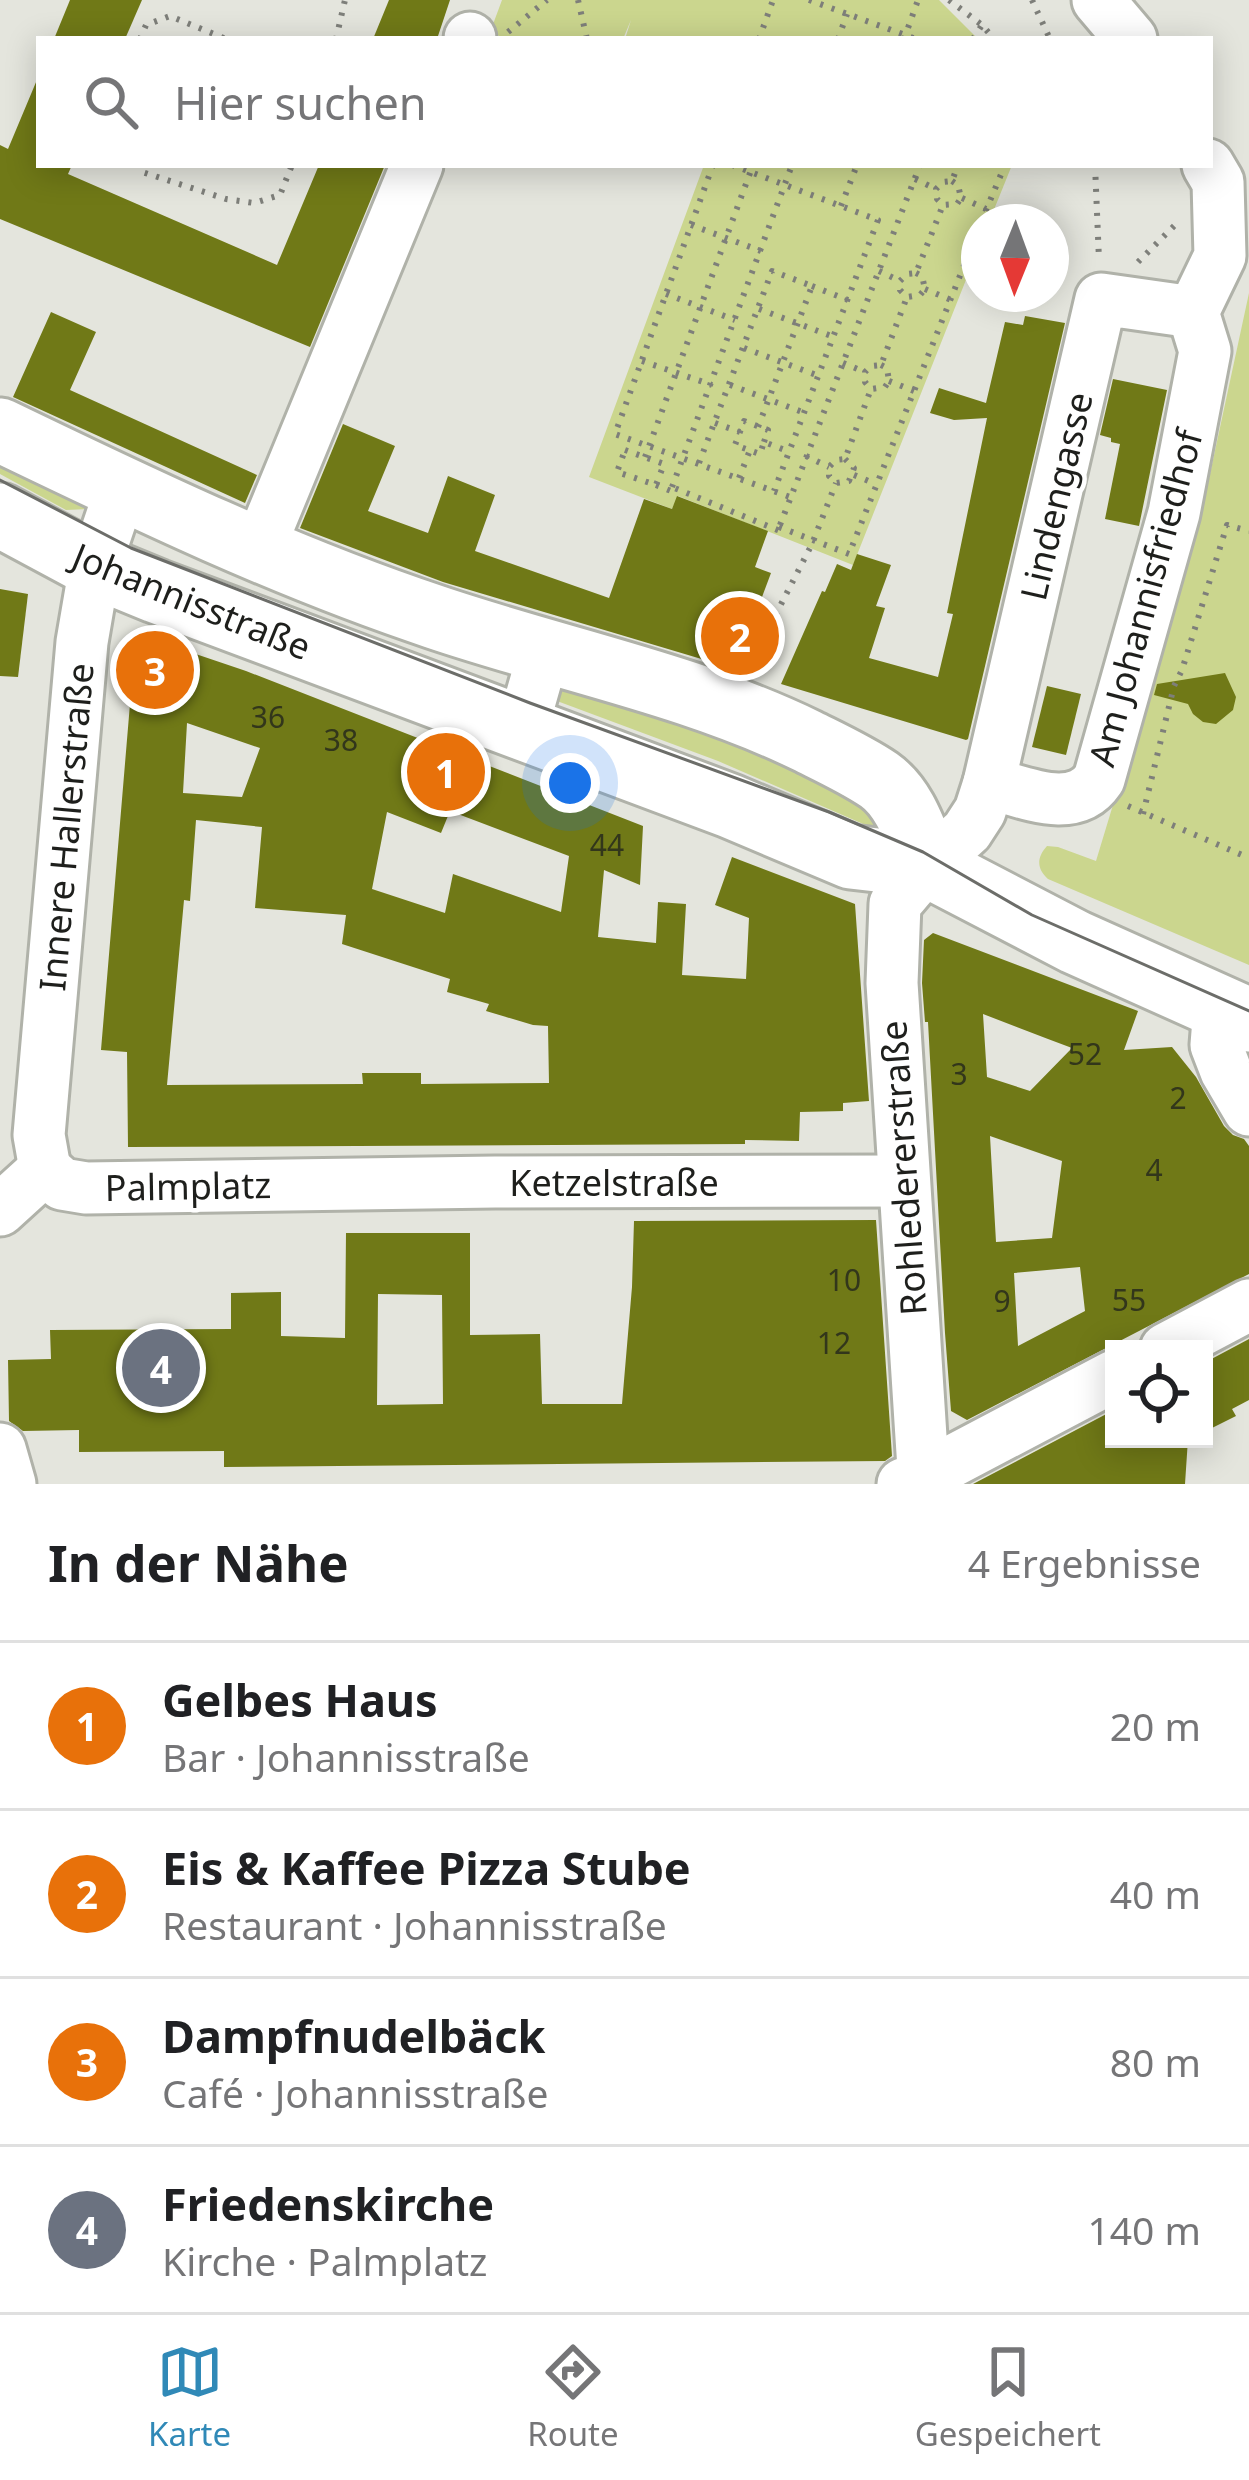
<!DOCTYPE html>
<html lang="de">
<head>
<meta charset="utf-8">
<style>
  body { margin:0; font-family:"Noto Sans",sans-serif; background:#f6f6f6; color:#202124 }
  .controls { position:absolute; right:36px; bottom:36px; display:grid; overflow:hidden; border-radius:0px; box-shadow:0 6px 30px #0003 }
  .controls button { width:108px; height:108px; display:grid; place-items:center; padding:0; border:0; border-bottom:3px solid #e0e0e0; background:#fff; color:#202124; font:60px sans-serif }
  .compass { position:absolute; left:961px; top:204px; width:108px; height:108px; border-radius:50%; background:#fff; box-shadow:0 6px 30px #0003; rotate:181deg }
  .you { position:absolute; left:570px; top:783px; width:42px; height:42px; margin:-30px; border:9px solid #fff; border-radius:50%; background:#1a73e8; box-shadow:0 0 0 18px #1a73e833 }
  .badge { display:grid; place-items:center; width:78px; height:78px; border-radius:50%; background:#3089b7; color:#fff; font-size:39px; font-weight:700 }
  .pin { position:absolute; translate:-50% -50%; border:6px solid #fff; box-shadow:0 3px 12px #0006 }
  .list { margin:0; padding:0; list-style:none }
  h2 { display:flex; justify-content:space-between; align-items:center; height:156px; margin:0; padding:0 48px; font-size:51px }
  h2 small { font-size:39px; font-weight:400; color:#757577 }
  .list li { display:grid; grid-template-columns:78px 1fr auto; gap:36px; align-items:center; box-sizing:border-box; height:168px; padding:0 48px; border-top:3px solid #e0e0e0 }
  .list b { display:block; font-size:45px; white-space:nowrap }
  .list p { margin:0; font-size:39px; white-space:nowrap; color:#757577 }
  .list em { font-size:39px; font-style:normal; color:#757577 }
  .icon { flex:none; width:66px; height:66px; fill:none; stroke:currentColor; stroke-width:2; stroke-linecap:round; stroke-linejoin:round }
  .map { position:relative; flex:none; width:1249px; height:1484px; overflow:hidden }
  .search { position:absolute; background:#fff; box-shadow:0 6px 30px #0003; left:36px; right:36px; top:36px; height:132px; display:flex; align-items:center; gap:30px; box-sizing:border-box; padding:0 42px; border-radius:0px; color:#757577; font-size:45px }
  .sheet { height:828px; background:#fff }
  nav { display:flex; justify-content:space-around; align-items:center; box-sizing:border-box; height:168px; border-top:3px solid #e0e0e0; background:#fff; font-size:33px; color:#757577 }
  nav a { display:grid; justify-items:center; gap:6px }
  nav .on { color:#3089b7 }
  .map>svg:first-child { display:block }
</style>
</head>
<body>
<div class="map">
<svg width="1249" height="1484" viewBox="0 0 1249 1484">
  <rect width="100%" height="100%" fill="#e4e5dd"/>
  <!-- green -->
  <g fill="#cbd68e">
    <polygon points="502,0 939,0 978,39 625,39 631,20 623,39 501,39 492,27"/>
    <polygon points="704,165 1012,165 989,222 979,222 979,247 853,565 678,496 672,509 589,477"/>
    <path d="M1249 293V965L1048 879C1037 869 1036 858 1047 846L1058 847 1096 861 1202 511Z"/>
    <polygon points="0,451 81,483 89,509 66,510 0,474"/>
    <polygon points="560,665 756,724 896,821 877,830 718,761 549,698"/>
  </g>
  <!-- building -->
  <g fill="#707917" fill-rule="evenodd">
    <polygon points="70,0 142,0 125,39 54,39"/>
    <polygon points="389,0 450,0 437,39 373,39"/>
    <polygon points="39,75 39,165 72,165 68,174 277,265 319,165 385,165 310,347 0,219 0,145 8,149"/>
    <polygon points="51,312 96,332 70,390 257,475 245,503 13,397"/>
    <polygon points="1025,316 1065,323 968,739 966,740 781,684 822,591 825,592 837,564 851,570 857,554 891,565 876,606 885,608 869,658 938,677 953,614 947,613 987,418 954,420 930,413 939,388 986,403 1005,322 1023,325"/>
    <polygon points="1113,379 1167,390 1139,526 1105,519 1120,444 1111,442 1111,438 1100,435"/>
    <polygon points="343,424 395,446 368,511 428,533 448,476 495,495 475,551 609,598 644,499 672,509 677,496 768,531 755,567 771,573 735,669 443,582 300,528"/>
    <polygon points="0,589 28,594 18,677 0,676"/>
    <path d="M158 646 175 647 246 671 643 826 640 885 604 870 598 937 656 943 658 902 686 904 682 975 746 979 749 918 715 905 732 857 855 904 869 1101 843 1103V1111L800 1112 799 1141 745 1140V1144L128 1147 127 1052 101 1050 132 680 135 665 145 652ZM187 723 260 748 242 797 183 793ZM450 811 569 856 561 912 453 874 445 913 372 889 387 812 441 833ZM196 820 262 827 255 908 346 915 342 944 450 979 447 992 489 1004 486 1011 533 1025 548 1026 549 1083 421 1084V1073H362L363 1084 167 1085 184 900 190 901Z"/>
    <polygon points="1225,673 1236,697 1233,710 1216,724 1203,722 1193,714 1188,704 1154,695 1157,684"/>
    <polygon points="1047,686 1081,694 1066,755 1032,747"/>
    <path d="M933 933 1138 1011 1124 1050 1172 1047 1196 1077 1224 1126 1233 1135 1244 1139 1249 1146V1274L967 1420 951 1411 945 1333 928 1022H925L922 983 924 940ZM983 1014 1048 1039 1072 1048 1030 1091 987 1077ZM990 1136 1062 1161 1052 1238 996 1242ZM1080 1267 1085 1311 1018 1346 1014 1273Z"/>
    <path d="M876 1220 892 1456 885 1461 224 1467V1451L79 1452V1430L23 1431 9 1421 8 1360 51 1359 50 1330 231 1329V1293L281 1292V1336L345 1338 346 1233H470V1335L540 1334 542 1404H622L632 1287 634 1221ZM378 1294 442 1295 443 1404 377 1405Z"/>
    <polygon points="1249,1339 1249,1400 1232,1409 1236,1416 1204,1432 1204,1363"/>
    <polygon points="1114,1410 1114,1439 1188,1439 1185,1484 973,1484"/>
  </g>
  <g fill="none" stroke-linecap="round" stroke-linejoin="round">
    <defs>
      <g id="minor">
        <polyline points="1098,0 1131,39"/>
        <polyline points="470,39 470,38"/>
        <polyline points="258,551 417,165"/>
        <polyline points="522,729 544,652"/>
        <path d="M989 783C1025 792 1074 816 1099 779L1174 513 1205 351 1193 312 1220 256 1218 182 1208 165"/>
        <polyline points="1219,1007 1216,1045 1226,1071 1249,1110"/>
        <polyline points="45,1169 62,1184 86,1188 495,1182 903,1181"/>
        <polyline points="45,1169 39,1135 82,642 95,566 121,489"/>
        <polyline points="0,1210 45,1169"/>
        <polyline points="1166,1349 1249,1305"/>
        <polyline points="0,1449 10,1484"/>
        <polyline points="903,1484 924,1476 1114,1376"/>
        <polyline points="924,1484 892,983 895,904 923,871 967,831 980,811 989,783 1101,299 1193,312"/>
      </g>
      <g id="major">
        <path d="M0 430C143 499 285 567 435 617 559 659 690 684 807 741 831 753 857 765 879 780 906 799 916 836 929 866"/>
        <polyline points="0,515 95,566 156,591 730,806 851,857 929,866 1075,942 1249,1020"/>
      </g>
    </defs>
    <!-- minor casing -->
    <use href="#minor" stroke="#b0b2a9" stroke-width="57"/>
    <!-- major casing -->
    <use href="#major" stroke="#b0b2a9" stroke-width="69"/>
    <!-- path -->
    <g stroke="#7e7f7a" stroke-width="6" stroke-dasharray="3 9" stroke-linecap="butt">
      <polyline points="578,0 587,39"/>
      <polyline points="809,0 916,39"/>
      <polyline points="949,0 982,25 994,39"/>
      <polyline points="1032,0 1050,39"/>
      <polyline points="508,32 547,0"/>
      <polyline points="140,39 146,25 170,16 226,39"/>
      <polyline points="267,39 268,39"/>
      <polyline points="336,39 345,0"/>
      <polyline points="759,39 773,0"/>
      <polyline points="838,39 847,14"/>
      <polyline points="904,39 918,0"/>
      <polyline points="973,39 982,25"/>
      <polyline points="139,165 139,171 226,199 254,203 280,195 292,165"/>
      <polyline points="713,165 615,434 790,497"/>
      <polyline points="732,165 878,220 774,491"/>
      <polyline points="1095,165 1099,260"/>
      <polyline points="915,179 936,189"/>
      <polyline points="952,181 958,185 961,198 957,204 943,205 937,199 936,189 943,182 952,181 958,165"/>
      <polyline points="962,198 986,209"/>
      <polyline points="841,206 857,165"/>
      <polyline points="981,222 1005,165"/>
      <polyline points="691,225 761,251"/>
      <polyline points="1138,262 1175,225"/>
      <polyline points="879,271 900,281"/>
      <polyline points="916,273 922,276 925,289 920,295 907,297 900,290 900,281 907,274 916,273 943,205"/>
      <polyline points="812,286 848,300"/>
      <polyline points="925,289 951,300"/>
      <polyline points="666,294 735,320"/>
      <polyline points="759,309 834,337"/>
      <polyline points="744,348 819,376"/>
      <polyline points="642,361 712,385"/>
      <polyline points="843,363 865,372"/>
      <polyline points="881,365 887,368 889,381 885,387 871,389 865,382 865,372 871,366 881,365 907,297"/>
      <polyline points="889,381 914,391"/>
      <polyline points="730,385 805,413"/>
      <polyline points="715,423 740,432"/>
      <polyline points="764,442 768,430 744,421 735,445 760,454 764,442 790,452"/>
      <polygon points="625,450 664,464 656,485 617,472"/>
      <polyline points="806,456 829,467"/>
      <polyline points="645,457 753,165"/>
      <polyline points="845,459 854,468 849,481 836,483 829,476 829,467 836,460 845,459 871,389"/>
      <polyline points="699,463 772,271 812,286 758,427"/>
      <polyline points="854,475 876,484"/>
      <polyline points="739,478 750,450"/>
      <polyline points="656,485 671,491 672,487 780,531"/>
      <polyline points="672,487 792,165"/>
      <polyline points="780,525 920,165"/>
      <polyline points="779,527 849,554 979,228"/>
      <polyline points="759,647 812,544 836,483"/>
      <polyline points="1128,806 1249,858"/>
      <polyline points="1143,814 1174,686 1182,670 1227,525 1249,531"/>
    </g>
    <!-- minor -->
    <use href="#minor" stroke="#fff" stroke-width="51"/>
    <!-- major -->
    <use href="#major" stroke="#fff" stroke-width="63"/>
    <!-- tram -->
    <polyline stroke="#6c6d69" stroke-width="3" points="0,480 131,548 530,703 829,812 923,852 1032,915 1249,1011"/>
  </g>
  <g text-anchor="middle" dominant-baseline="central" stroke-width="9" stroke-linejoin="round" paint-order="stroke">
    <!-- number labels -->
    <g font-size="30" fill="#32361b">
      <text x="268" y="716">36</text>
      <text x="341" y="739">38</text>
      <text x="607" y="844">44</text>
      <text x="1085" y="1053">52</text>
      <text x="959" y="1073">3</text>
      <text x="1178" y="1097">2</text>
      <text x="1154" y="1169">4</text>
      <text x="844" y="1279">10</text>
      <text x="1129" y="1299">55</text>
      <text x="1002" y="1300">9</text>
      <text x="834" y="1342">12</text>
    </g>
    <!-- street labels -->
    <g font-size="36" fill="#1e1f1c" stroke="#fff">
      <text transform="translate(1056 496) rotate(-77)">Lindengasse</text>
      <text transform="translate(1145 598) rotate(-75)">Am Johannisfriedhof</text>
      <text transform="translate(192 601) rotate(22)">Johannisstraße</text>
      <text transform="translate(66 827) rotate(-85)">Innere Hallerstraße</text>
      <text transform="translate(903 1168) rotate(-94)">Rohledererstraße</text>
      <text x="614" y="1182">Ketzelstraße</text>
      <text transform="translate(188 1186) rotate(-1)">Palmplatz</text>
    </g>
  </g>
</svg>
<div class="controls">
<button><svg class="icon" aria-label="locate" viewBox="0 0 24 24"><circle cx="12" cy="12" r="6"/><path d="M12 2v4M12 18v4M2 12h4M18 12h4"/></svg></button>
</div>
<svg class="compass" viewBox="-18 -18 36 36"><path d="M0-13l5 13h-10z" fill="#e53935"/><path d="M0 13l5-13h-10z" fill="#757577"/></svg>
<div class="you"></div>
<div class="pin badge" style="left:446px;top:772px;background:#e8710a">1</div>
<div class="pin badge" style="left:740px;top:636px;background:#e8710a">2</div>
<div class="pin badge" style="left:155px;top:670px;background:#e8710a">3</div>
<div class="pin badge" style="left:161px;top:1368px;background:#6b7280">4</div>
<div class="search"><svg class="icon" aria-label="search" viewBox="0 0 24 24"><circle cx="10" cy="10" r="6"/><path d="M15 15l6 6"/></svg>Hier suchen</div>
</div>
<section class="sheet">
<h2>In der Nähe<small>4 Ergebnisse</small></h2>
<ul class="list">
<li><span class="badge" style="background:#e8710a">1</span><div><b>Gelbes Haus</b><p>Bar · Johannisstraße</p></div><em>20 m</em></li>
<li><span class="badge" style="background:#e8710a">2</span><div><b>Eis &amp; Kaffee Pizza Stube</b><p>Restaurant · Johannisstraße</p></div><em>40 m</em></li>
<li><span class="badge" style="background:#e8710a">3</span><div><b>Dampfnudelbäck</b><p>Café · Johannisstraße</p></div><em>80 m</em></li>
<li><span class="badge" style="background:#6b7280">4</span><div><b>Friedenskirche</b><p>Kirche · Palmplatz</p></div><em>140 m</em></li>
</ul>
</section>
<nav>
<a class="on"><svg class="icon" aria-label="map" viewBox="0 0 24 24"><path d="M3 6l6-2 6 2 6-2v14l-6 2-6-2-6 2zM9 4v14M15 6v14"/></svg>Karte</a>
<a><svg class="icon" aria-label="directions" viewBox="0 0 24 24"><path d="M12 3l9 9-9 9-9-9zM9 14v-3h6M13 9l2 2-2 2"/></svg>Route</a>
<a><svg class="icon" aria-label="saved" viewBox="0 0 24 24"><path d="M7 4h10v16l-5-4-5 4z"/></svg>Gespeichert</a>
</nav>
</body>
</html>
